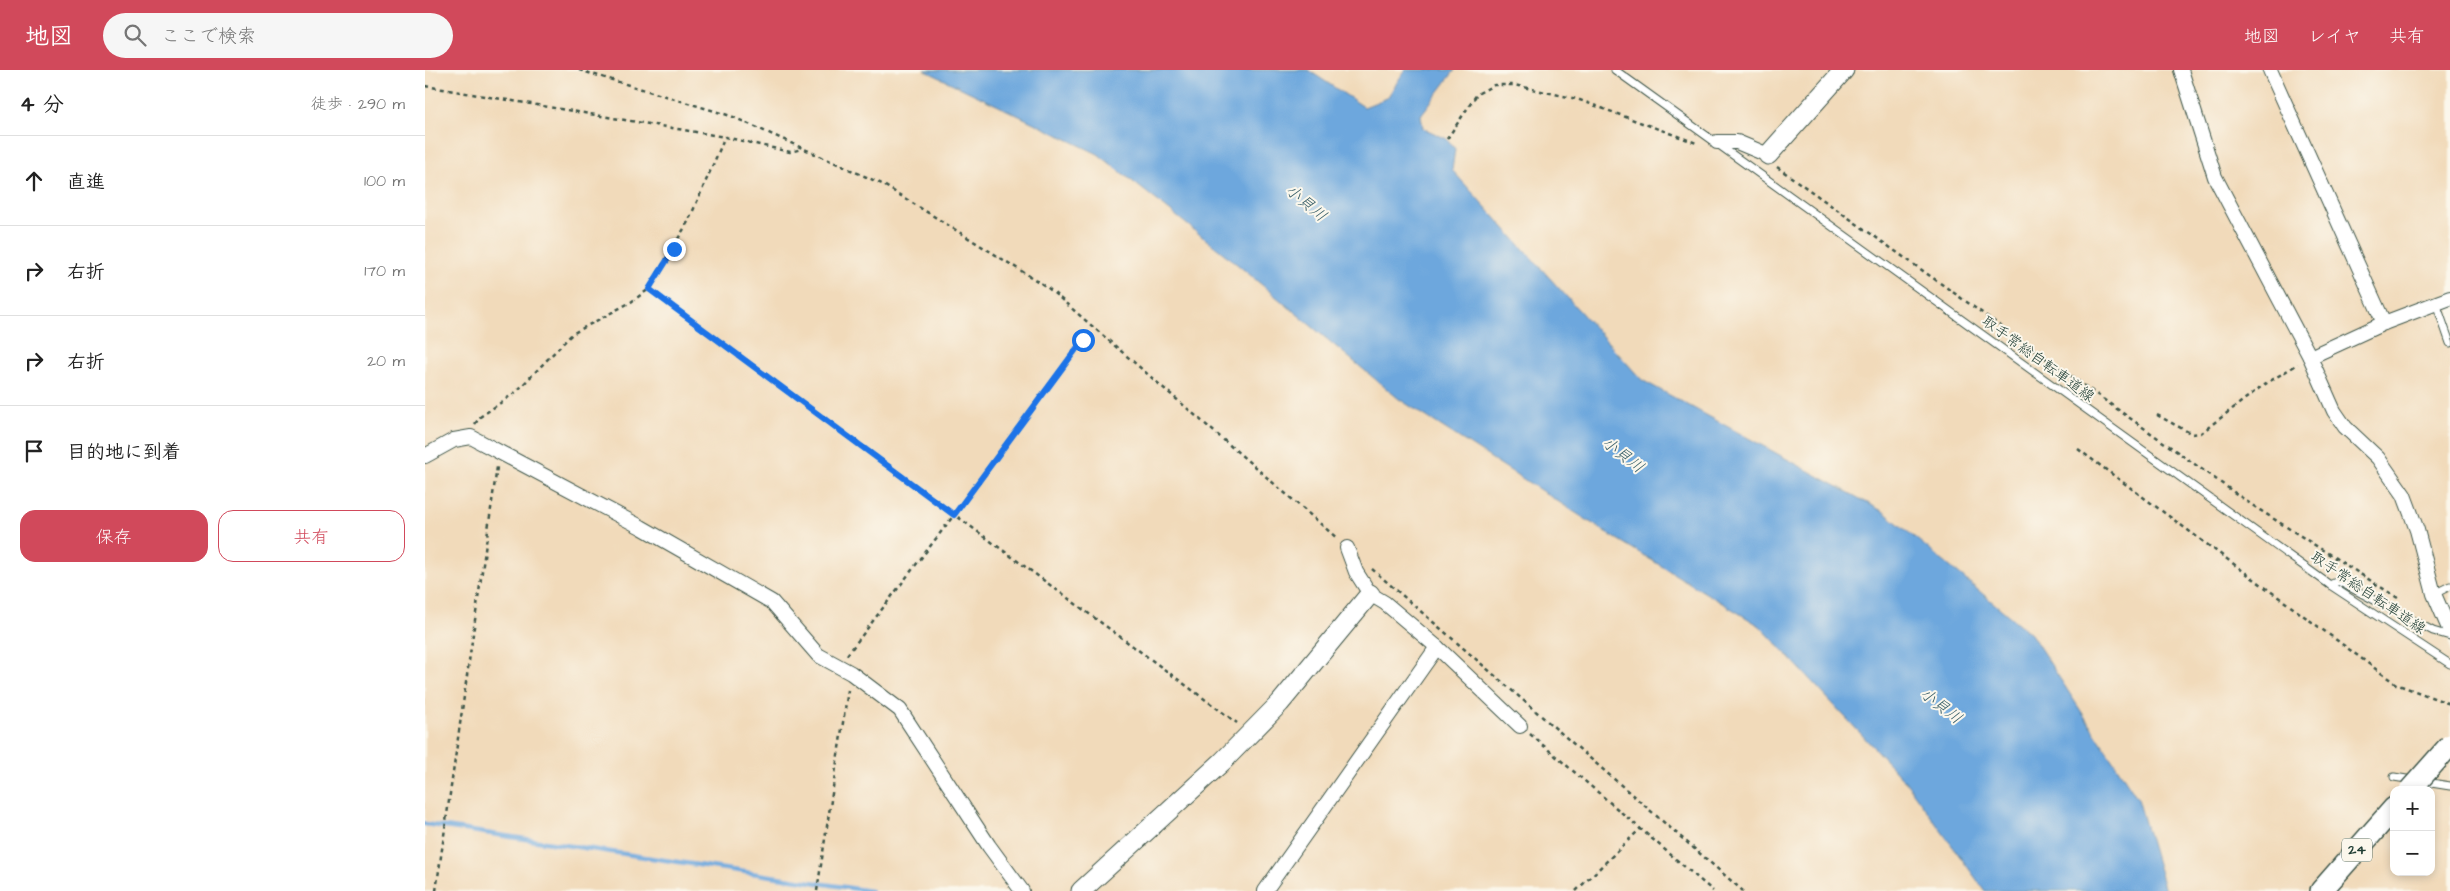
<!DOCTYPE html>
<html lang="ja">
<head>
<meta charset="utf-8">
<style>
  body { margin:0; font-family:"Architects Daughter","Klee One",sans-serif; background:#f6f6f6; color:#222 }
  .controls { position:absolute; right:15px; bottom:15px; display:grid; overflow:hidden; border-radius:10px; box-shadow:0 2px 8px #0003 }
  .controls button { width:45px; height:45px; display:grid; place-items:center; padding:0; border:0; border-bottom:1px solid #e0e0e0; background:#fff; color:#222; font:25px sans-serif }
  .stop { position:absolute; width:15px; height:15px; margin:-11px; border:4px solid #1a73e8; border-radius:50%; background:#fff }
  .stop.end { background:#1a73e8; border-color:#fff; box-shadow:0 1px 5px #0008 }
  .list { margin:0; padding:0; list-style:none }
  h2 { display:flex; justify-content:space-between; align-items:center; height:65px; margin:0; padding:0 20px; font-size:21px }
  h2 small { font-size:16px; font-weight:400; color:#767676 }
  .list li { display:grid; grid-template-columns:32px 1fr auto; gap:15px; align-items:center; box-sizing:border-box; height:90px; padding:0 20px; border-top:1px solid #e0e0e0 }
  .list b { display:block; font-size:19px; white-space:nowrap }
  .list em { font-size:16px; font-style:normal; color:#767676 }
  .actions { display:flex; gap:10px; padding:15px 20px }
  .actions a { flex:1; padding:11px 0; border:1px solid #d1495b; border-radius:15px; text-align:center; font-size:18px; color:#d1495b }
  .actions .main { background:#d1495b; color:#fff }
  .icon { flex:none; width:28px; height:28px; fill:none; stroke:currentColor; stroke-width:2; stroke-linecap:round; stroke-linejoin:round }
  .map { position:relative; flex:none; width:2025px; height:821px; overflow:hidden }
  header { display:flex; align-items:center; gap:30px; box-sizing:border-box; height:70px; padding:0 25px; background:#d1495b; color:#fff }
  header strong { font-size:24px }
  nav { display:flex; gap:28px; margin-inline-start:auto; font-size:18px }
  .search { width:350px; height:45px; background:#f6f6f6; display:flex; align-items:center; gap:12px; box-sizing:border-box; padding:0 18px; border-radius:28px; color:#767676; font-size:19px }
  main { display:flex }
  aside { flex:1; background:#fff }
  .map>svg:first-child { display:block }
</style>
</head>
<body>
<header>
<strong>地図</strong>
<div class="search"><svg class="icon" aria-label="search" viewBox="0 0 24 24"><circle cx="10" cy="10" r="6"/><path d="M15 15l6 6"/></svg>ここで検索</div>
<nav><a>地図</a><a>レイヤ</a><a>共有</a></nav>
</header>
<main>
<aside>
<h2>4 分<small>徒歩 · 290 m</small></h2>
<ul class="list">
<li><svg class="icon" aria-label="ahead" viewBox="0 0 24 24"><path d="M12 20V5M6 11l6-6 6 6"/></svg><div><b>直進</b></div><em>100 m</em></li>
<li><svg class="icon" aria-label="right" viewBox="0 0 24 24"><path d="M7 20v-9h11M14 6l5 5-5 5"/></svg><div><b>右折</b></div><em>170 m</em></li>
<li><svg class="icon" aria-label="right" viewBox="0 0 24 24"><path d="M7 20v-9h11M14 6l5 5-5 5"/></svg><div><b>右折</b></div><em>20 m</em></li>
<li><svg class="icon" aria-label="arrive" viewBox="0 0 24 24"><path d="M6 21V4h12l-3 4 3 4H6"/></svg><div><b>目的地に到着</b></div></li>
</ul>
<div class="actions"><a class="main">保存</a><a>共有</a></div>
</aside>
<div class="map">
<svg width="2025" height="821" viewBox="0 0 2025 821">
  <rect width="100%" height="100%" fill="#fbf7ec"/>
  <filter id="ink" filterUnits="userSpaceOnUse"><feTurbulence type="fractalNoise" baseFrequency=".02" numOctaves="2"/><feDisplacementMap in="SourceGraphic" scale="10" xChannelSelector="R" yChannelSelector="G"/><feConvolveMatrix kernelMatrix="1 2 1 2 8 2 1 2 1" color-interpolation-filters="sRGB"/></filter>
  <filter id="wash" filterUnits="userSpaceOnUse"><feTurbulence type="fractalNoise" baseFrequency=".0096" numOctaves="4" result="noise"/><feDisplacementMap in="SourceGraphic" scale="20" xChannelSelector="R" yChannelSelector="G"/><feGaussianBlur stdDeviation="1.12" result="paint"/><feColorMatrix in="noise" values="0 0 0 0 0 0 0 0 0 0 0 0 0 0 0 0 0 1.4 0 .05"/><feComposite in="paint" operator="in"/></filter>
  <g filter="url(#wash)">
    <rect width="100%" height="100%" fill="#f1daba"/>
    <!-- water -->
    <polygon fill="#6da7dd" stroke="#467288" points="499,0 883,0 939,37 962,28 980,0 1030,0 996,45 998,58 1022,69 1030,79 1027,100 1217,310 1459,442 1606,564 1713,729 1740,821 1560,821 1480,711 1335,556 1182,463 974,329 807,190 673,84"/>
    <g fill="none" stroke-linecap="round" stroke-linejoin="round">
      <!-- stream -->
      <polyline stroke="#6da7dd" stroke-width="4.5" points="0,754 446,821"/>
    </g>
  </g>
  <g filter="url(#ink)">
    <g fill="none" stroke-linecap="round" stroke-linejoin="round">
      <defs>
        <g id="lane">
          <polyline points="1190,0 1905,515 2025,594"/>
          <polyline points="2011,233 2025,273"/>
          <polyline points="1905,515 1913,511 2008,561 2025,566"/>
          <polyline points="2009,524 2025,516"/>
          <polyline points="1969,707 2025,716"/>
        </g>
        <g id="street">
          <polyline points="1756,0 1790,107 1885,287 1909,341 1920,357 1953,388 1979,425 1992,460 2009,524 2025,561"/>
          <polyline points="1845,0 1959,253"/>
          <polyline points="1292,72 1312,72 1343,85"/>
          <polyline points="1885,287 1959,253 2025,228"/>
          <polyline points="0,386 29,370 46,367 216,457 347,532 393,585 426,603 475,640 564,776 597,821"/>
          <polyline points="922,478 931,502 945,524 960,533 1012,577 1095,656"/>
          <polyline points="840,821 1012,577"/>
        </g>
        <g id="secondary">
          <polyline points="1343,85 1419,0"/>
          <polyline points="656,821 797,692 855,633 945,524"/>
        </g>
        <polyline id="primary" points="1896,821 1969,738"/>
      </defs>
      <!-- lane casing -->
      <use href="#lane" stroke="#3e5548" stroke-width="9"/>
      <!-- street casing -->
      <use href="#street" stroke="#3e5548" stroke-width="16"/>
      <!-- secondary casing -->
      <use href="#secondary" stroke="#3e5548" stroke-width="21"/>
      <!-- primary casing -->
      <use href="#primary" stroke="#3e5548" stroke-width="24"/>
      <!-- path -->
      <g stroke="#3e5548" stroke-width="2.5" stroke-dasharray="4 4" stroke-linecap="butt">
        <polyline points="154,0 306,46 457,114 622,217 913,469"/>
        <polyline points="0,16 300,67"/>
        <polyline points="1022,69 1052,24 1069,15 1089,15 1152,29 1274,74"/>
        <polyline points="1352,97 1827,435 1976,530"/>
        <polyline points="224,219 812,653"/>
        <polyline points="1732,345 1767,364 1776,363 1837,316 1873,294"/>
        <polyline points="50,354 55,347 91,322 147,264 206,232 224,219 264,150 300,67 365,82 377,79"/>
        <polyline points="1653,379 1971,614 2025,634"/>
        <polyline points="947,499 1318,821"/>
        <polyline points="422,585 529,445 658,270"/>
        <polyline points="1105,664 1288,821"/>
        <polyline points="11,821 72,397"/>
        <polyline points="392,821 423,620"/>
        <polyline points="1151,821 1216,758"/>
      </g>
      <!-- lane -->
      <use href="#lane" stroke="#fff" stroke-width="7"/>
      <!-- street -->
      <use href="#street" stroke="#fff" stroke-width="14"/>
      <!-- secondary -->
      <use href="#secondary" stroke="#fff" stroke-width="19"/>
      <!-- primary -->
      <use href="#primary" stroke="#fff" stroke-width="21"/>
      <defs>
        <polyline id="primary-bridge" points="1985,720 2025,675"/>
      </defs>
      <!-- primary-bridge casing -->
      <use href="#primary-bridge" stroke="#3e5548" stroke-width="24" stroke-linecap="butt"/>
      <!-- primary-bridge -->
      <use href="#primary-bridge" stroke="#fff" stroke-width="21"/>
    </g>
  </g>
  <g fill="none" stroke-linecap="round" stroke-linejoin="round" filter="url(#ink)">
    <!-- route -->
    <polyline stroke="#1a73e8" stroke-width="6" points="249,179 224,219 529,445 658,270"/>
  </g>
  <g text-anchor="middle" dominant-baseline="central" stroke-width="4" stroke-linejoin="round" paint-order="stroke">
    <!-- shield labels -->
    <rect fill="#fbf7ec" stroke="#61756b" stroke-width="1" x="1917" y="768.5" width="30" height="23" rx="4"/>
    <g font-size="14" font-weight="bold" fill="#1f3d34">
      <text x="1932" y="780">24</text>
    </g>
    <!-- street labels -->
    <g font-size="15" fill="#1f3d34" stroke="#fbf7ec">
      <text transform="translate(1613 289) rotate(36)">取手常総自転車道線</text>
      <text transform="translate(1943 523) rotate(34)">取手常総自転車道線</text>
    </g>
    <!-- water labels -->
    <g font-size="16" font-style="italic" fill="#365d67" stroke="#fbf7ec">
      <text transform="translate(881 133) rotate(40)">小貝川</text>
      <text transform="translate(1198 385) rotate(38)">小貝川</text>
      <text transform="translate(1516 636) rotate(38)">小貝川</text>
    </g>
  </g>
</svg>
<div class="controls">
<button>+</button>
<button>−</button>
</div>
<div class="stop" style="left:658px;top:270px"></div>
<div class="stop end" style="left:249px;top:179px"></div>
</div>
</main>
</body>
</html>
